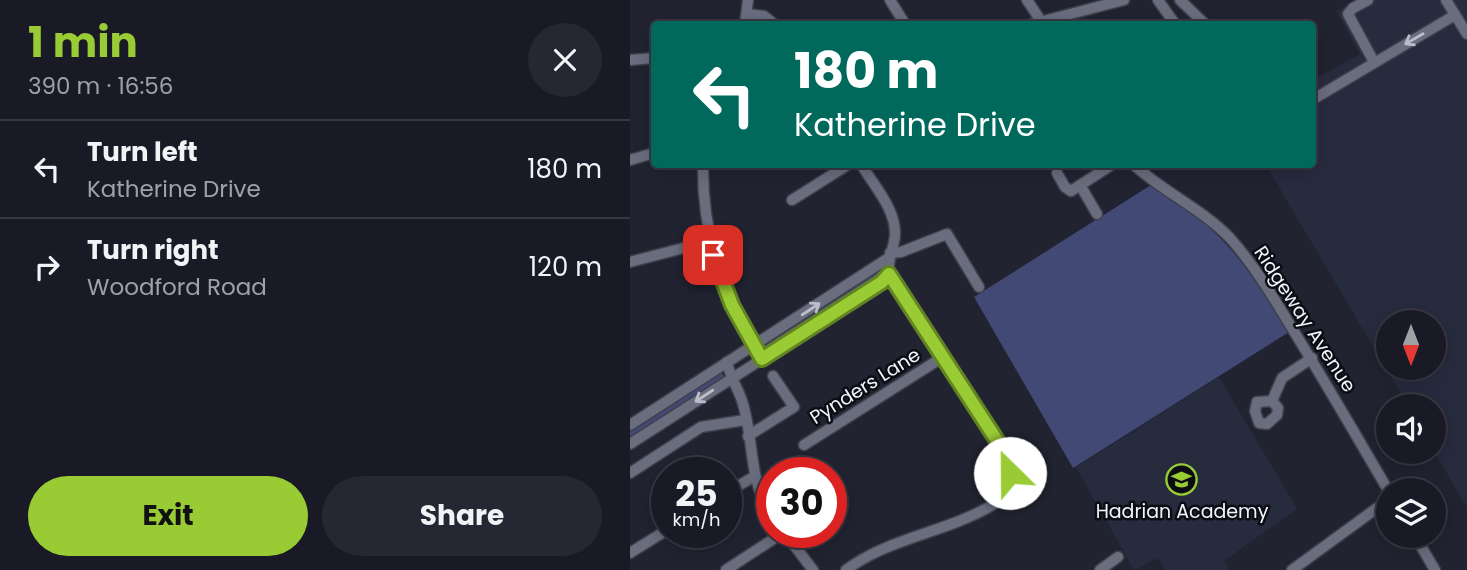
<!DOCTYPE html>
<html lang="en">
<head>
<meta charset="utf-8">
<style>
  :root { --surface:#191a25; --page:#262732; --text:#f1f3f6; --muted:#9fa1a7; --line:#373842; --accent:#99cb35 }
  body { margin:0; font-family:Poppins,sans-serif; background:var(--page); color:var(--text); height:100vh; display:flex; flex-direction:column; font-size:26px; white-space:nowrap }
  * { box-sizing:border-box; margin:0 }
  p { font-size:23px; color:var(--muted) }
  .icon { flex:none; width:38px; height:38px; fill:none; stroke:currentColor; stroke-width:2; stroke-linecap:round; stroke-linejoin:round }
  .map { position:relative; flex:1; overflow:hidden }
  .details { display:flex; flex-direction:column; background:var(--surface); width:630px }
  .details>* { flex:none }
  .hud { position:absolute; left:21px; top:21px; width:665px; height:147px; border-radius:7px; box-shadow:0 4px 18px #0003,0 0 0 2px var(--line); background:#00695c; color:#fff; overflow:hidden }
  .needle { width:46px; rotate:180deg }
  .controls { position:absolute; left:746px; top:310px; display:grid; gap:14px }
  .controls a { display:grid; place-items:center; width:70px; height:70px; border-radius:50%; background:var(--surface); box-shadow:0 4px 18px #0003,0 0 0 2px var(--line); font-size:35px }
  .speed { position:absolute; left:21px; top:457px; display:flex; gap:14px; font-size:35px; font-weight:700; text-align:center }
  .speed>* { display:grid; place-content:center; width:91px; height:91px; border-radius:50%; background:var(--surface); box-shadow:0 4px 18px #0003,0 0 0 2px var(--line); line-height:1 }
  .speed small { font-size:18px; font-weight:400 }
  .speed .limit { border:10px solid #d22; background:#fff; color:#111 }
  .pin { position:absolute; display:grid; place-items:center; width:60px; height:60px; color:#fff; margin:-30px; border-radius:14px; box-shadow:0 4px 10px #0006 }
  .me { position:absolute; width:77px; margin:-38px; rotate:337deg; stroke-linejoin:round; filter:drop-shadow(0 0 5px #0008) }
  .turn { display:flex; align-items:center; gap:24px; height:147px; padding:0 28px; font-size:32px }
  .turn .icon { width:91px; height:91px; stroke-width:2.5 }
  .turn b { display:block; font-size:49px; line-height:60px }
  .round { display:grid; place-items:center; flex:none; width:74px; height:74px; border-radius:37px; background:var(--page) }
  .headline { display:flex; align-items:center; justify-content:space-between; height:119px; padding:0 28px }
  h1 { font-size:42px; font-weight:700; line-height:52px; color:var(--accent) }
  .cta { display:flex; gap:14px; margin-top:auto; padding:14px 28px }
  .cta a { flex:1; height:80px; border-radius:42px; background:var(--accent); color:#111; font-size:28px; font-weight:700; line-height:80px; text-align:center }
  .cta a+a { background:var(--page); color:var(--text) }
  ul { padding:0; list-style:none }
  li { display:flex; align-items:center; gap:21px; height:98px; padding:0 28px; border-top:2px solid var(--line) }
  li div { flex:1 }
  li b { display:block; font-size:26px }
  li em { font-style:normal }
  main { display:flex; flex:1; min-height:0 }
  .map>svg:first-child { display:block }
  .built { fill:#272b3e; fill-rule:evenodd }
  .green { fill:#424975 }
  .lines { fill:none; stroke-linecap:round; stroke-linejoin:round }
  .minor-casing { stroke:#3e404a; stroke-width:13 }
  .minor { stroke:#6a6d7e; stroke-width:10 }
  .oneway { stroke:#bbbdca }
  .route-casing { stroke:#638422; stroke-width:18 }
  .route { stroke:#99cb35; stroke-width:12 }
  .labels { text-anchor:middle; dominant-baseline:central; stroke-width:5; stroke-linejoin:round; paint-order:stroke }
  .street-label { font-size:19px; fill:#f1f3fd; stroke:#0c0d13 }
  .poi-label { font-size:19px; fill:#f1f3fd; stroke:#0c0d13 }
</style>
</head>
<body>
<main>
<section class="details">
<div class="headline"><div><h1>1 min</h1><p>390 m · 16:56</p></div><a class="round"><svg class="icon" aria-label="close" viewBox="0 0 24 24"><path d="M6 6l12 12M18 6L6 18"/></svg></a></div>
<ul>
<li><svg class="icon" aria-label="left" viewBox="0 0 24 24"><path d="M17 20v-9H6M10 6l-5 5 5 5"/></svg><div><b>Turn left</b><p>Katherine Drive</p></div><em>180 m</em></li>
<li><svg class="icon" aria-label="right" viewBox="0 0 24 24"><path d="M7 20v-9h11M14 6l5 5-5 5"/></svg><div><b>Turn right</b><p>Woodford Road</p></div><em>120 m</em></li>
</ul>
<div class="cta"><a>Exit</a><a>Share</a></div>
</section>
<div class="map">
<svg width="837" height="570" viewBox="0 0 837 570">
  <rect width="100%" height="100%" fill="#212331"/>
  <g class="built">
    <path d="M 726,0 L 837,0 L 837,507 L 803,450 L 803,406 L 778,406 L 636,165 L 682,164 L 683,80 L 730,54 L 706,11 ZM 758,322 L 803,322 L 803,368 L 758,368 Z"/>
    <polygon points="589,377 667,509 594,561 600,570 535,570 528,558 504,570 446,467"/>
  </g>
  <g class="green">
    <path d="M 521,185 C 594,229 614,263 659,332 L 443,468 L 344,297 Z"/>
    <polygon points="251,269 255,275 134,352 130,346"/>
    <polygon points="91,372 95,378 0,439 0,430"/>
  </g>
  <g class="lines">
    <defs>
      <g id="minor">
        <polyline points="260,0 275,24"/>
        <polyline points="397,0 413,24"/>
        <polyline points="528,0 545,24"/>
        <polyline points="550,0 575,24"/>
        <polyline points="738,0 723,8 718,14 744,62"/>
        <polyline points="816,0 837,34"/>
        <polyline points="118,14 134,16 144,24"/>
        <polyline points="115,24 118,0"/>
        <polyline points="402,24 494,0"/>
        <polyline points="0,60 24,58"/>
        <polyline points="682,100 825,15"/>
        <polyline points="0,160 24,153"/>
        <path d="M 73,164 C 72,236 94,300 132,359"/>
        <path d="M 503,164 C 533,192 571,208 600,238 C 624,265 642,295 660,325 C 694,380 726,435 758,490"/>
        <polyline points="427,173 435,187 441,191 483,164"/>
        <polyline points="450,185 467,214"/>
        <polyline points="162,200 219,164"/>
        <polyline points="260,253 271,252 317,234 349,287"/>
        <polyline points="0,262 80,241"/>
        <path d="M 97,362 C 100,376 106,385 111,398 C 125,436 117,481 142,515"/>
        <polyline points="642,401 627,402 625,411 629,423 637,424 647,415 648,408 642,401 652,378 682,358"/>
        <polyline points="0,425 257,259"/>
        <polyline points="118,436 164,407 143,376"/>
        <path d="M 0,444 L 252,282 L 259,274 C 257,259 264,249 265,235 C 266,209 244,186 231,164"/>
        <polyline points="174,445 313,357"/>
        <polyline points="0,473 71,427 115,420"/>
        <polyline points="96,493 125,476"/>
        <polyline points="373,494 381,498 392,493 395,471 392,466 380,465"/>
        <polyline points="154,532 183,570"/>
        <polyline points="785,536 805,570"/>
        <polyline points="0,553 37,530"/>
        <polyline points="96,570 154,532"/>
        <path d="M 216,570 C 259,538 313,533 359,507 C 377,497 384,476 377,456 L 259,274"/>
        <polyline points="470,570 488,557"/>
        <polyline points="662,570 758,500"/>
      </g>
    </defs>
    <use href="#minor" class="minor-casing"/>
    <use href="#minor" class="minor"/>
  </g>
  <defs><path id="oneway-shaft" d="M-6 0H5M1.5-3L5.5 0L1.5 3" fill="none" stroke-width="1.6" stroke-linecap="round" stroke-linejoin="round" transform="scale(1.75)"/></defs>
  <g class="oneway">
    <use href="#oneway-shaft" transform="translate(784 39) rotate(150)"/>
    <use href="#oneway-shaft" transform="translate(181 309) rotate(-33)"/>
    <use href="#oneway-shaft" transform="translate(74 396) rotate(147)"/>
  </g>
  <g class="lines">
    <defs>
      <polyline id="route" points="83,255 102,305 132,359 252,282 259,274 377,456 380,473"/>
    </defs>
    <use href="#route" class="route-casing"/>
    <use href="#route" class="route"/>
  </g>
  <defs>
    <symbol id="school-ring" viewBox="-11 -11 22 22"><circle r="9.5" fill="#0c0d13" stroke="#99cb35" stroke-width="1.5"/><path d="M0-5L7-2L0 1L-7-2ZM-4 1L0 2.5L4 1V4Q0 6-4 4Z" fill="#99cb35"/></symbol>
  </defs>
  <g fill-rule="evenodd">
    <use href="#school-ring" x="534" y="462" width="35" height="35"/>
  </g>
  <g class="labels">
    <g class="street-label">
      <text transform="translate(675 319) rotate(57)">Ridgeway Avenue</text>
      <text transform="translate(235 386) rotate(-32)">Pynders Lane</text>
    </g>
    <g class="poi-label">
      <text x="552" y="511">Hadrian Academy</text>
    </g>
  </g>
</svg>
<div class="controls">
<a><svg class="needle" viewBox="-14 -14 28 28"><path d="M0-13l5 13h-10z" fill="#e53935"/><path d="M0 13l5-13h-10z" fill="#9fa1a7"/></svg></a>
<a><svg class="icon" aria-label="sound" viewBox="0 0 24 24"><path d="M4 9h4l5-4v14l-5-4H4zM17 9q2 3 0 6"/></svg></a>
<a><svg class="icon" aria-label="layers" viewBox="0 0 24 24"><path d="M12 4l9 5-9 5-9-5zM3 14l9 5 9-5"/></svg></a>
</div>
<div class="speed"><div>25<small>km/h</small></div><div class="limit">30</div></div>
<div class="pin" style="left:83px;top:255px;background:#d93025"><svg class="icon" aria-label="arrive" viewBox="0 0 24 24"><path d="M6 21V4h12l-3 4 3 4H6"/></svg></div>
<svg class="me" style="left:380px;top:473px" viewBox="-20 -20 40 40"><circle r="19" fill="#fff"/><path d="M0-13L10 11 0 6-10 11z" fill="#99cb35"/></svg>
<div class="hud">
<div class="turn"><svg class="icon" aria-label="left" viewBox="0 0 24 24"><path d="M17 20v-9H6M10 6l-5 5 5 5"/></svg><div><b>180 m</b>Katherine Drive</div></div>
</div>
</div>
</main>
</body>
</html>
